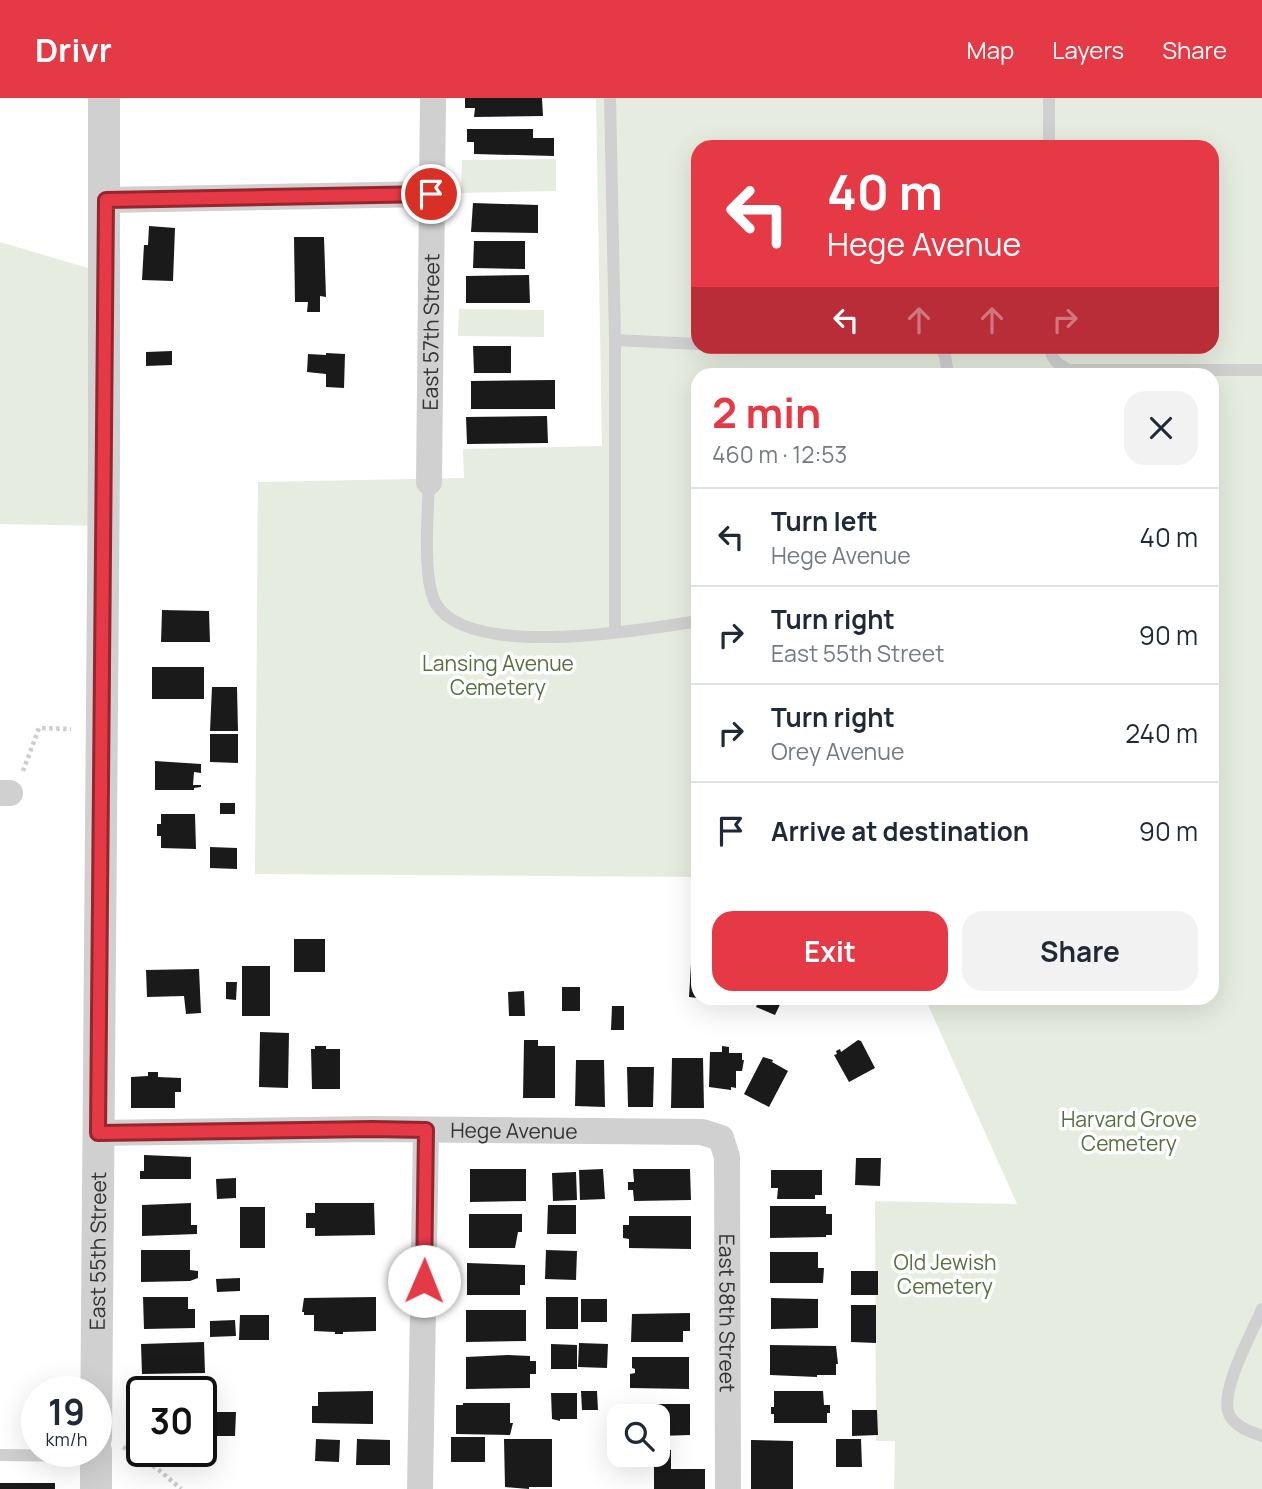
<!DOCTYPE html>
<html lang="en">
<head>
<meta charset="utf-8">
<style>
  :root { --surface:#fff; --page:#f2f2f3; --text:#1f2937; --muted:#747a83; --line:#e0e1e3; --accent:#e63946 }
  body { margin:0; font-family:Manrope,sans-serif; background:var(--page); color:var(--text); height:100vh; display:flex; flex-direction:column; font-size:26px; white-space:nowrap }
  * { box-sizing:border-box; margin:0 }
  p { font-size:23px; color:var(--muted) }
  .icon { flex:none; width:38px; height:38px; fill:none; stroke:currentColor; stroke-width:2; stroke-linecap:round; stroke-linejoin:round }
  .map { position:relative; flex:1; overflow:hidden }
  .side { position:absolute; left:691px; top:270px; width:528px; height:637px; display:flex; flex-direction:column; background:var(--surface); border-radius:21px; box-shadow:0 7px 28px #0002 }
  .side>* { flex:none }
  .hud { position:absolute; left:691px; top:42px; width:528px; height:214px; border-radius:21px; box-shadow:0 7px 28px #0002; background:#e63946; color:#fff; overflow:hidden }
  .controls { position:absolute; left:607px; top:1306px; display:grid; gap:14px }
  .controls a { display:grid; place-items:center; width:63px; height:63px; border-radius:14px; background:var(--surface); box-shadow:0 7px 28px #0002; font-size:35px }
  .speed { position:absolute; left:21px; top:1278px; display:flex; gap:14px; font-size:35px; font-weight:700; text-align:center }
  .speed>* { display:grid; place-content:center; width:91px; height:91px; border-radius:50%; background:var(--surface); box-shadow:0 7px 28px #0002; line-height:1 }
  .speed small { font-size:18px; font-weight:400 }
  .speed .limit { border:4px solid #111; border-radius:10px; background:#fff; color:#111 }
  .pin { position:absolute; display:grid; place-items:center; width:60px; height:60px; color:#fff; margin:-30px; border:4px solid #fff; border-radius:50%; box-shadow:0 2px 7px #0007 }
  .me { position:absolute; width:77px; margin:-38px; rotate:1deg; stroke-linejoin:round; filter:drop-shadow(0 0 5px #0008) }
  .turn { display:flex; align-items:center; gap:24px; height:147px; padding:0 21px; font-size:32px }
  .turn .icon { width:91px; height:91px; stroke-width:2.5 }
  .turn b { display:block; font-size:49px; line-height:60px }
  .lanes { display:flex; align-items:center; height:66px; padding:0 21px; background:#0003; justify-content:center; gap:35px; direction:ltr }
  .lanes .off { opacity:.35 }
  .round { display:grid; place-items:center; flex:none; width:74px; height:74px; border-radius:21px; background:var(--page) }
  .head { display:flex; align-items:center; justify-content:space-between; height:119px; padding:0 21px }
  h1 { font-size:42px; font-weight:700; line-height:52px; color:var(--accent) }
  .button { display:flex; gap:14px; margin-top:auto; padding:14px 21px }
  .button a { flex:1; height:80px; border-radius:21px; background:var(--accent); color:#fff; font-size:28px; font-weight:700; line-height:80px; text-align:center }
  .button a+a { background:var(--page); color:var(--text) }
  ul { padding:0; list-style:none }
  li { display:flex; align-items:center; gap:21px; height:98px; padding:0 21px; border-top:2px solid var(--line) }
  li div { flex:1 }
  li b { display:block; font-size:26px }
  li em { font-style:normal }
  header { display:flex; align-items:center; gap:42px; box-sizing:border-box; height:98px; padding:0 35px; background:var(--accent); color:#fff }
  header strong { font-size:33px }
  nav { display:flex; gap:38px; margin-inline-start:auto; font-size:24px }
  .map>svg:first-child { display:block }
  .green { fill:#e6ecdf; fill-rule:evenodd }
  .building { fill:#1a1a1a }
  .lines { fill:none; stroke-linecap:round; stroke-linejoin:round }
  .path { stroke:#cdcdcd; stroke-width:4.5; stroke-dasharray:3.5 3.5; stroke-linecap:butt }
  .service { stroke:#d0d0d0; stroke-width:12 }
  .minor { stroke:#d0d0d0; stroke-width:26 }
  .tertiary { stroke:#d0d0d0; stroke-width:32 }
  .route-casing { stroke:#96252e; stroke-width:18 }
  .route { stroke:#e63946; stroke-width:12 }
  .labels { text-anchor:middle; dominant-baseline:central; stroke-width:7; stroke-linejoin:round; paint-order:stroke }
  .street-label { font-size:21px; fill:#333; stroke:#fff }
  .park-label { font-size:21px; fill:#56703f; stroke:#fff }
</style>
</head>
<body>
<header>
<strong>Drivr</strong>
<nav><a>Map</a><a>Layers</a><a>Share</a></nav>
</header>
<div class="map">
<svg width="1262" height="1391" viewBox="0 0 1262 1391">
  <rect width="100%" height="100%" fill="#fff"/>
  <g class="green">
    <path d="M 596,0 L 1262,0 L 1262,1391 L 894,1391 L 895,1343 L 876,1343 L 875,1103 L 1017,1106 L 925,900 L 1213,900 L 1213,276 L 698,276 L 698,779 L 255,776 L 258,384 L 464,380 L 463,351 L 602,348 ZM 698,49 L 1213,49 L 1213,248 L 698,248 Z"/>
    <polygon points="556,61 556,93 461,95 462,62"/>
    <polygon points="0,144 105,175 104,428 0,426"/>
    <polygon points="459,211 544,212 544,239 458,238"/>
  </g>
  <g class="building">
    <polygon points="465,0 542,0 543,18 474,19 475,10 465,10"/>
    <polygon points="467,31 533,31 533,40 554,40 554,58 474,56 474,44 467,44"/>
    <polygon points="473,105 538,107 538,135 471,134"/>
    <polygon points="149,128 175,130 173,183 142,182 144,147 148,147"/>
    <polygon points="294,139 324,139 326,199 320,198 320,214 307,214 308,204 295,204"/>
    <polygon points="474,143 525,143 525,171 473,170"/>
    <polygon points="529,177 530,205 466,205 466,178"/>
    <polygon points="473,248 511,248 511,275 474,275"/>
    <polygon points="172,253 172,267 146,268 146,254"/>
    <polygon points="326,255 345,256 344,290 326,289 326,276 307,274 308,256 326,257"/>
    <polygon points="555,282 555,311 471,311 471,283"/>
    <polygon points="547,318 548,345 467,346 466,319"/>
    <polygon points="162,512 209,513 210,544 161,544"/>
    <rect x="152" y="569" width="52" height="32"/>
    <polygon points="212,589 237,589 238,633 210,633"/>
    <polygon points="210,636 238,636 238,665 210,664"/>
    <polygon points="155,663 201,666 201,675 194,674 193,687 201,687 201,689 194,690 194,692 155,692"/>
    <rect x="220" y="705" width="15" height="11"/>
    <polygon points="161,716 195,716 196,751 161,750 161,738 157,738 157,726 161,726"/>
    <polygon points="210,749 237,750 237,771 210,770"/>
    <rect x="294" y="841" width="31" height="33"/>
    <polygon points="691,866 698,866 698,900 689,899"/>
    <rect x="242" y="868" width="28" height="50"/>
    <polygon points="199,871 201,915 186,916 184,898 147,899 146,872"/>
    <polygon points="226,884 237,884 236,902 226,901"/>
    <rect x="562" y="889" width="18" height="24"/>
    <polygon points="524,893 525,918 509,918 508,894"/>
    <polygon points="760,900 783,900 775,917 756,909"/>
    <polygon points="612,908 624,908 624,932 611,932"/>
    <polygon points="260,934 289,935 288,990 259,989"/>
    <polygon points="524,942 538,942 538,948 555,948 555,1000 523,1000"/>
    <polygon points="858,942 861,943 875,970 849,984 834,957 837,956 836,953 840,951 841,954"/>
    <polygon points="315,948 326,948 326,951 340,951 340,991 312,991 311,951 315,951"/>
    <polygon points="722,948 729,949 729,955 742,955 742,962 744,962 742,973 736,973 736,990 731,989 731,992 709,989 710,954 722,954"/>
    <polygon points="763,959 773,962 772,964 788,973 769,1009 744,996"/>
    <polygon points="672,960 703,960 704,1010 671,1010"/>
    <polygon points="576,962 604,962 605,1009 575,1008"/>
    <polygon points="627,969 654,969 653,1009 628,1009"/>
    <polygon points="148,974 158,974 158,979 181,980 181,994 175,994 175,1010 131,1010 131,979 148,978"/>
    <polygon points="144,1057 191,1059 191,1081 140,1081 140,1073 144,1073"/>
    <polygon points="856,1060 881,1060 880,1088 855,1087"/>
    <polygon points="470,1071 526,1071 526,1103 470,1104"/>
    <polygon points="603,1071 605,1101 580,1102 579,1072"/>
    <polygon points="633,1071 690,1071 691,1102 634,1103 633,1092 628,1092 628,1084 634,1084"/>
    <polygon points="771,1072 822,1072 822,1097 815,1097 815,1101 777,1101 778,1090 771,1090"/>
    <polygon points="576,1074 577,1102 553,1103 552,1075"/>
    <polygon points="236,1080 236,1100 217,1101 216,1081"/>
    <polygon points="191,1105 191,1127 197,1127 197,1136 142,1138 142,1107"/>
    <polygon points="315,1105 374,1105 375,1137 315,1138 315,1130 306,1130 306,1115 315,1115"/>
    <polygon points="548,1107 576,1107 576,1136 547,1136"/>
    <polygon points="770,1108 826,1108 826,1116 832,1116 832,1137 826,1137 826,1139 770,1140"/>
    <rect x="240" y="1109" width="25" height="41"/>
    <polygon points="469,1116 522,1116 522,1134 518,1134 515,1150 469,1150"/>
    <polygon points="629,1118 691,1118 691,1151 629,1150 629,1141 623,1140 623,1127 629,1127"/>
    <polygon points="141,1152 190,1152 190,1172 198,1173 198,1180 190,1183 141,1184"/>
    <polygon points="546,1152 577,1153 576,1182 545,1181"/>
    <polygon points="770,1154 818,1154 818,1170 824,1170 823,1185 770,1185"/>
    <polygon points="467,1165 525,1167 525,1187 520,1187 520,1197 467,1197"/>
    <rect x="851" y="1173" width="27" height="24"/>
    <polygon points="240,1180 240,1193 217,1194 216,1181"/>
    <polygon points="143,1199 188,1199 188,1211 195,1211 195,1230 144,1231"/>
    <polygon points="376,1199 376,1233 343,1234 343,1236 335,1236 335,1234 314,1233 314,1217 304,1217 304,1214 302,1214 304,1200"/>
    <rect x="546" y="1199" width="32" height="32"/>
    <polygon points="771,1200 818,1201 818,1230 771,1231"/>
    <rect x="581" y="1201" width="26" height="23"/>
    <polygon points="851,1207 876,1207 876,1245 851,1244"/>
    <polygon points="466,1212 526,1212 526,1243 466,1244"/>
    <polygon points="690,1215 690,1233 683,1233 683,1244 631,1244 632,1216"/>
    <polygon points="240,1217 269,1217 269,1242 239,1242"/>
    <polygon points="235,1222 236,1238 210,1239 210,1223"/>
    <polygon points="204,1244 205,1275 142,1276 141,1246"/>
    <polygon points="579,1245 608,1246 607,1270 578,1269"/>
    <polygon points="551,1246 577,1247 577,1271 551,1271"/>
    <polygon points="770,1247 836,1248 838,1266 836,1266 836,1277 817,1277 817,1279 770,1277"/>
    <polygon points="508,1257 530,1258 530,1263 536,1263 536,1276 530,1276 530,1290 466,1291 466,1259"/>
    <polygon points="632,1259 689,1259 689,1291 630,1290 630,1276 635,1275 635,1271 632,1270"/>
    <polygon points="373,1293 373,1326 312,1325 312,1308 318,1308 318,1294"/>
    <polygon points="581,1293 597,1293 598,1312 582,1312"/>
    <polygon points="774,1293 823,1293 824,1307 830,1307 830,1315 827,1315 827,1325 774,1325 774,1316 771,1316 771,1309 774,1309"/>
    <polygon points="551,1295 577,1295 577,1321 560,1321 560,1323 552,1321"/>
    <polygon points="463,1305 510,1305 510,1325 513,1325 510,1337 456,1336 456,1307 463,1307"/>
    <polygon points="632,1306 690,1306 690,1337 658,1338 658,1318 631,1316"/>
    <polygon points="852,1312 877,1312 878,1337 852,1338"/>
    <polygon points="211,1314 236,1314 235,1338 210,1338"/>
    <rect x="451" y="1339" width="34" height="25"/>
    <polygon points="316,1341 340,1342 339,1364 315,1363"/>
    <polygon points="357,1341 390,1342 390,1367 356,1367"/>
    <polygon points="504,1341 552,1341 552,1389 529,1389 529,1391 505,1389"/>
    <polygon points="836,1341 861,1341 862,1369 836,1369"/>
    <polygon points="751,1342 793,1343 793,1391 751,1391"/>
    <polygon points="658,1352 671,1352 671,1371 705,1371 705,1391 654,1391 654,1356 658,1356"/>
    <rect x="0" y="1385" width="55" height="6"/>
  </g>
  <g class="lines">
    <g class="path">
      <polyline points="23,673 39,630 71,631"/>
      <polyline points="123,1349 159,1372 181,1391"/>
    </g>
    <g class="service">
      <polyline points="610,0 615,242 615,533"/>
      <polyline points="1049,0 1049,49"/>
      <polyline points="615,242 698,246"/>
      <polyline points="940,248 945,258 948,276"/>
      <path d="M 1050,248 C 1051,262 1058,266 1069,272 L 1262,272"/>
      <path d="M 429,384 C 428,413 422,482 436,506 C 470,562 642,532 698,523"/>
      <path d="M 1262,1211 C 1253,1234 1217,1296 1230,1318 C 1236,1329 1251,1334 1262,1338"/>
      <polyline points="0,1357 96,1358"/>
    </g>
    <g class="minor">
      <polyline points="106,102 431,96"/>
      <path id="s1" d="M 429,384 L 433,0"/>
      <polyline points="0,695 10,695"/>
      <path id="s2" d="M 98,1035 L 372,1031 L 702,1034 L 721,1040 L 727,1059 L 728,1391"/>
      <polyline points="420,1391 426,1032"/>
    </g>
    <g class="tertiary">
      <path id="s3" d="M 96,1340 L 104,364 L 104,0"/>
      <polyline points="96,1391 96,1353"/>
    </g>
  </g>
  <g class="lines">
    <defs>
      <polyline id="route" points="424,1183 426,1032 372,1031 98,1035 106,102 431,96"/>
    </defs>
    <use href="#route" class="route-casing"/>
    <use href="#route" class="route"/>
  </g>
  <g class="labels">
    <g class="street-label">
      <text stroke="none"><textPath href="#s1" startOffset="150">East 57th Street</textPath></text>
      <text stroke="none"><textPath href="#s2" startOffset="416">Hege Avenue</textPath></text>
      <text stroke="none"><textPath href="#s3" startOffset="187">East 55th Street</textPath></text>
      <text stroke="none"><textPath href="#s2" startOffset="800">East 58th Street</textPath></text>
    </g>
    <g class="park-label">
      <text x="498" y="565">Lansing Avenue<tspan x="498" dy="24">Cemetery</tspan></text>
      <text x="1129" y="1021">Harvard Grove<tspan x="1129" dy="24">Cemetery</tspan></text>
      <text x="945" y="1164">Old Jewish<tspan x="945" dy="24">Cemetery</tspan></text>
    </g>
  </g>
</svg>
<div class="controls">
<a><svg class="icon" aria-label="search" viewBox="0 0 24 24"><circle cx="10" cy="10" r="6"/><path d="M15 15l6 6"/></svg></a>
</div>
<div class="speed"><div>19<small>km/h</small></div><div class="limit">30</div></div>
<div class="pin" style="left:431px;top:96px;background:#d93025"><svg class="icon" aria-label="arrive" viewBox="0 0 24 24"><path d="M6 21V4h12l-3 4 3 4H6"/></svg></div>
<svg class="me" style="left:424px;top:1183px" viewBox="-20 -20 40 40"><circle r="19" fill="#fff"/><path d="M0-13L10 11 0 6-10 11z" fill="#e63946"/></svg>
<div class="hud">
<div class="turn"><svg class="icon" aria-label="left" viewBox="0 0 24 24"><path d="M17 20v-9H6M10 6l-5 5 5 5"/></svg><div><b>40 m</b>Hege Avenue</div></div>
<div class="lanes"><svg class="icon" aria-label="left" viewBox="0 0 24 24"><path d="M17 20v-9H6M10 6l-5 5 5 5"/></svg><svg class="icon off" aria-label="ahead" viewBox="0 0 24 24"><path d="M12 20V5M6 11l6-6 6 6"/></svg><svg class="icon off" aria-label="ahead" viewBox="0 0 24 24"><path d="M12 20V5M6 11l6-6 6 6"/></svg><svg class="icon off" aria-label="right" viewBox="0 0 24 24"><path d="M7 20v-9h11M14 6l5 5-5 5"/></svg></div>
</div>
<section class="side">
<div class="head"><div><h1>2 min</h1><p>460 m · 12:53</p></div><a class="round"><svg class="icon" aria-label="close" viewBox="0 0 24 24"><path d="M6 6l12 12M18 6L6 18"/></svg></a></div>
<ul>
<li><svg class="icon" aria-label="left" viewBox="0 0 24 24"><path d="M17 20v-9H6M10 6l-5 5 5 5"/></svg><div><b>Turn left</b><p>Hege Avenue</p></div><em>40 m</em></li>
<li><svg class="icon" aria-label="right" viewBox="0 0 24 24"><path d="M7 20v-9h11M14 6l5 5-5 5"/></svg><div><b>Turn right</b><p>East 55th Street</p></div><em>90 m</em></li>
<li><svg class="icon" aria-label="right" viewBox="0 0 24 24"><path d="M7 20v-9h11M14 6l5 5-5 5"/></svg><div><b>Turn right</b><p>Orey Avenue</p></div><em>240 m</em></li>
<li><svg class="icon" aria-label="arrive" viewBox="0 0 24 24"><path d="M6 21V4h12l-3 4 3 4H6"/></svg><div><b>Arrive at destination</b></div><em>90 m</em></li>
</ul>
<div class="button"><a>Exit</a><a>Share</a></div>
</section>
</div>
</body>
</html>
